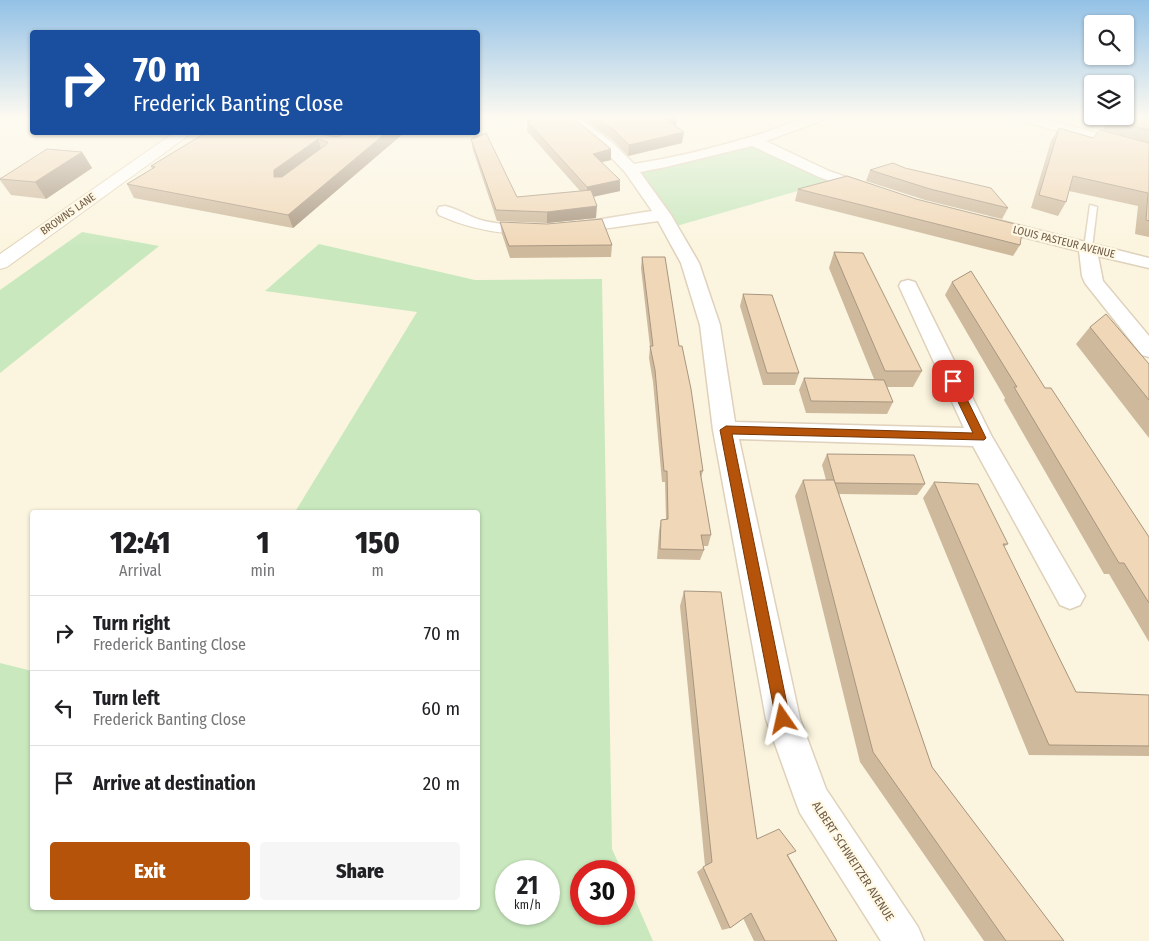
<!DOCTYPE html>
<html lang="en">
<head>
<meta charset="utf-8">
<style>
  :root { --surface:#fff; --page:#f6f6f6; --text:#202124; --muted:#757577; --line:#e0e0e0; --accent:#b45309 }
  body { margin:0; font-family:"Fira Sans Condensed",sans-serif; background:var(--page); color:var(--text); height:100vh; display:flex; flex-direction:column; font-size:19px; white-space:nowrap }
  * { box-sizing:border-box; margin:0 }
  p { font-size:16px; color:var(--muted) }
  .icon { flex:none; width:28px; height:28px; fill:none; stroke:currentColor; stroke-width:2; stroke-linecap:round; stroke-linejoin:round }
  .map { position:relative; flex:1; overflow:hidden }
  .side { position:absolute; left:30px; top:510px; width:450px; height:400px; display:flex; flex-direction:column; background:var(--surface); border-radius:5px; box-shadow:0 1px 4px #0004 }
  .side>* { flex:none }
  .hud { position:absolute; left:30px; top:30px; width:450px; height:105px; border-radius:5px; box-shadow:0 1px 4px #0004; background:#1a4fa0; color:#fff; overflow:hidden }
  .fabs { position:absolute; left:1084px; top:15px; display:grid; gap:10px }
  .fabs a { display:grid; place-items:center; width:50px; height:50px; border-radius:5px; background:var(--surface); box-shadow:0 1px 4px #0004; font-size:25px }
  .speed { position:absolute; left:495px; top:860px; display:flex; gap:10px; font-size:25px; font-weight:700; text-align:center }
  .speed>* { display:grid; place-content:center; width:65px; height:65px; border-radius:50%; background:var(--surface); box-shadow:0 1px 4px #0004; line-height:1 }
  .speed small { font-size:12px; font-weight:400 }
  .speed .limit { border:8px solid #d22; background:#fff; color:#111 }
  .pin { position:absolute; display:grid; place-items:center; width:42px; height:42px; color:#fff; margin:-21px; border-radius:10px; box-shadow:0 2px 8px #0006 }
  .me { position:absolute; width:55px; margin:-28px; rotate:349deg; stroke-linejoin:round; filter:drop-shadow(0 0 4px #0008) }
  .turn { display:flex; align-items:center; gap:18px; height:105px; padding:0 20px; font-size:22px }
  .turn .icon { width:65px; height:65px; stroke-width:2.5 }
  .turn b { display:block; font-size:35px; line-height:42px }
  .eta { display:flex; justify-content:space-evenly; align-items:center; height:85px; text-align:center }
  .eta b { font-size:30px; font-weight:800; line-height:35px }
  .button { display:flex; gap:10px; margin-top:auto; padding:10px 20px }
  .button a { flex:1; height:58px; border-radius:5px; background:var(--accent); color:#fff; font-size:20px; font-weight:800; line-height:58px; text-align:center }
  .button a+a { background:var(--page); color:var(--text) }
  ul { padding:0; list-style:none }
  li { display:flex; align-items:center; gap:15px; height:75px; padding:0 20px; border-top:1px solid var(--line) }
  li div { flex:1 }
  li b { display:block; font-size:19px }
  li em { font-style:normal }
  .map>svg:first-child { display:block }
  .green { fill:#c9e8be; fill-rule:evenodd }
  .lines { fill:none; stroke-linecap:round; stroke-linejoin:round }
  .lane-casing { stroke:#dfd1bb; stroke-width:3 }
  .street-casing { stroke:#dfd1bb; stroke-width:3 }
  .secondary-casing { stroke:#e1d1b6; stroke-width:2 }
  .lane { fill:#fff; fill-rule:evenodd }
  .street { fill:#fff; fill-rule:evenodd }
  .secondary { fill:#fff; fill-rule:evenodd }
  .wall { fill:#ceb99d }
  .shaded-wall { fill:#a89680 }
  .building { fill:#f0d7b7; stroke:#a89680; fill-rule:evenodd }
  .route { fill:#b45309; stroke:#753606 }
  .labels { text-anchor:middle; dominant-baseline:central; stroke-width:4.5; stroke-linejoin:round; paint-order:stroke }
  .far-street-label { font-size:11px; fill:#705c47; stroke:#fff8e4 }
  .street-label { font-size:12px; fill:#705c47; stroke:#fff8e4 }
</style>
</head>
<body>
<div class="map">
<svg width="1149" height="941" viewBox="0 0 1149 941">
  <rect width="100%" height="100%" fill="#fbf5df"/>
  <g class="green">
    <polygon points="753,144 836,180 673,227 634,170"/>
    <polygon points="82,232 159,246 0,373 0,290"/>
    <path d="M 319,244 L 475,280 L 602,279 L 612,849 L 622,871 L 581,871 L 581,914 L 624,914 L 624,874 L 653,941 L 0,941 L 0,663 L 32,671 L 32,908 L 478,908 L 478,512 L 295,512 L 417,312 L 265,291 ZM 506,871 L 549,871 L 549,914 L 506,914 Z"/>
  </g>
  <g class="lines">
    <defs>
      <polygon id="lane" points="1090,205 1097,207 1092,248 1088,251 1084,248"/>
      <g id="street">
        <path d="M 564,118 L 579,118 L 613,143 L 634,164 C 672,158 710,149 747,138 C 775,131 792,118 822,118 L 820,121 L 766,141 L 829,171 L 875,187 L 877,190 L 875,193 L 863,193 L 819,177 L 752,146 L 666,167 L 640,172 L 671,215 L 699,263 L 720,325 L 735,422 L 964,428 L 899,286 L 901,282 L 908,280 L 915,282 L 991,435 L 1085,596 L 1080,605 L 1070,609 L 1060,605 L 973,446 L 739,439 L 800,719 L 826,789 L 918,927 L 924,941 L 881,941 L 800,813 L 795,800 L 766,719 L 713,430 L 700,325 L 681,263 L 658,221 C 583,231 511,248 439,215 L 437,211 L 439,207 L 445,206 C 459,209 471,218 484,221 C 539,233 598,219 652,211 L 625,172 L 603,149 Z"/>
        <polygon points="990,218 1149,258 1149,268 1098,256 1103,281 1149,336 1149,357 1142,355 1085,283 1082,276 1079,251 984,227 982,223 984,219"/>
      </g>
      <g id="secondary">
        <polygon points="1019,118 1041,118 1149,147 1149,157 1021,121"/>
        <polygon points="175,132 193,132 7,267 0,269 0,254"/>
      </g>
    </defs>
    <use href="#lane" class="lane-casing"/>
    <use href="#street" class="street-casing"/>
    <use href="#secondary" class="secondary-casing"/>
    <use href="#lane" class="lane"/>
    <use href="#street" class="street"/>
    <use href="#secondary" class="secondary"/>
  </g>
  <g class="wall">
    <polygon points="582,118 677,118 676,126 675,126 682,143 628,156 614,141"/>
    <polygon points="1149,119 1149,237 1135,234 1138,206 1069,191 1066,202 1058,216 1031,208 1051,141 1059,128 1093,138 1102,131 1109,120"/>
    <polygon points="527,121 611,160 602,162 620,191 593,197 596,218 547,223 497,221 473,150 471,139 517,197 580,191 527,131"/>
    <polygon points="206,132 405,132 293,228 134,198 127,184 152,169 151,166 207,133"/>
    <polygon points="82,152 92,168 46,199 11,195 0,180 0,178"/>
    <polygon points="870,170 1008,208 1002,219 925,200 866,181"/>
    <polygon points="798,189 916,199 1020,245 1013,256 795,201"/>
    <polygon points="500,222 612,245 611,257 510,258 502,234"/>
    <polygon points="834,252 922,371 913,387 887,387 893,402 887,414 806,413 799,390 804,378 874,379 829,268"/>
    <polygon points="642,257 679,346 703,471 701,478 711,535 708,546 703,546 704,550 700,560 657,559 659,531 661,520 666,519 665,482 662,482 653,382 649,358 650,347 641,268"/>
    <polygon points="952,282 1045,388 1149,537 1149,642 1109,574 1104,574 1004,400 1005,398 945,295"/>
    <polygon points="743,294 799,373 795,385 763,385 740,306"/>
    <polygon points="1090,327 1149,364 1149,438 1076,344"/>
    <polygon points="827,454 925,484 917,495 839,494 932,767 1064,941 984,941 860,762 795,496 803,480 826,480 822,465"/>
    <polygon points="934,482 1008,544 1004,547 1076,692 1149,695 1149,756 1029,755 923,498"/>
    <polygon points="684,591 757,839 796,851 788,855 837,941 754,941 743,918 730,928 722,930 697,872 705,866 680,606"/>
  </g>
  <g class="shaded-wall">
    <polygon points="664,118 677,118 676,126 662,129"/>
    <polygon points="387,132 405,132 293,228 288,215"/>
    <polygon points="684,132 682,143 628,156 629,145"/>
    <polygon points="318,139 322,152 279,183 274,177 274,170"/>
    <polygon points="611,149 611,160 593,164 593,154"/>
    <polygon points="82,152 92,168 46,199 35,182"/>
    <polygon points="620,180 620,191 587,198 587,187"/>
    <polygon points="597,206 596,218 547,223 547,212"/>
  </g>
  <g class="building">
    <polygon points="544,118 573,118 611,149 593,154 620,180 587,187 527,121"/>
    <polygon points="596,118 668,118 664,118 684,132 629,145 615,131"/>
    <polygon points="1111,118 1142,118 1149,119 1149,130 1109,120"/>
    <polygon points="1059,128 1093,138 1100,130 1149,143 1149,221 1146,220 1148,193 1073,176 1066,202 1039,195"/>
    <path d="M 207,132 L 308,132 L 336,137 L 343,135 L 344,132 L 387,132 L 288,215 L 127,184 L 155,167 L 151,166 ZM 318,139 L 328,142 L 327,144 L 282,177 L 274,177 L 274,170 Z"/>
    <polygon points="486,133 517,197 591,190 597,206 547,212 496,210 471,139"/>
    <polygon points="47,149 82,152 35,182 0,179"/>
    <polygon points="893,163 905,168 991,188 1008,208 930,189 870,170"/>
    <polygon points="847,176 916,199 1023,226 1020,245 798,189"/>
    <polygon points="602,219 612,245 509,246 500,222 547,224"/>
    <polygon points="834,252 863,253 922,371 885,371"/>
    <polygon points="642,257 665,257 679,346 682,346 691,389 703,471 700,471 711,535 701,535 704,550 660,549 661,520 668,519 667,471 664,471 655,370 650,346 653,346"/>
    <polygon points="971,271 1045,388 1051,388 1149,537 1149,603 1124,563 1119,563 1014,387 1017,387 952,282"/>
    <polygon points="743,294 772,295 799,373 767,373"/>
    <polygon points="1106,314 1149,364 1149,400 1090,327"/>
    <polygon points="804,378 884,380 893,402 811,401"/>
    <polygon points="827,454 914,455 925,484 835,483"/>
    <polygon points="803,480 834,480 932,767 1064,941 1006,941 873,752"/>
    <polygon points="934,482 978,484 1008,544 1003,544 1076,692 1149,695 1149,746 1049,745"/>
    <polygon points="684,591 721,592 757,839 779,829 796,851 787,855 837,941 765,941 751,913 730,928 703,867 712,862"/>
  </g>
  <linearGradient id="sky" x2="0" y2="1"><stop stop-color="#93c1e6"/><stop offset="0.47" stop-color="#fdfaf1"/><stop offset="1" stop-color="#fdfaf1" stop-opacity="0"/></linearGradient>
  <rect width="1149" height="249" fill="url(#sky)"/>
  <polygon class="route" points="953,378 958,381 986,438 984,440 732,434 790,719 788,725 783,727 777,725 720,430 726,426 973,433 948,381"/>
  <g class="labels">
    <g class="far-street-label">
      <text transform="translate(68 214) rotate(-35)">BROWNS LANE</text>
      <text transform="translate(1064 242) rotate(14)">LOUIS PASTEUR AVENUE</text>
    </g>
    <g class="street-label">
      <text transform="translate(853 861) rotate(57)">ALBERT SCHWEITZER AVENUE</text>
    </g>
  </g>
</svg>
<div class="fabs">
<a><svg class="icon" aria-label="search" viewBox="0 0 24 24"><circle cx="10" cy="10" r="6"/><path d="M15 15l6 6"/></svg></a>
<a><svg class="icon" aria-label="layers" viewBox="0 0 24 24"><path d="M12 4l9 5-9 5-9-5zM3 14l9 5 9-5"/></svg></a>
</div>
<div class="speed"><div>21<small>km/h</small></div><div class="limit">30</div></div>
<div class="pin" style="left:953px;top:381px;background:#d93025"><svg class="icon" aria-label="arrive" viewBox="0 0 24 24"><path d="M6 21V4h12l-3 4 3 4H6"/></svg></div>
<svg class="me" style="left:783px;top:719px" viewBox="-20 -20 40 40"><path d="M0-17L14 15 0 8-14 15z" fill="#b45309" stroke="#fff" stroke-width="4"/></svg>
<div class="hud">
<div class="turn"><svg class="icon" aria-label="right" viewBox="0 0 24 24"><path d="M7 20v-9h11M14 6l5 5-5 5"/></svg><div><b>70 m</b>Frederick Banting Close</div></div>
</div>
<section class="side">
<div class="eta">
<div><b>12:41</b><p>Arrival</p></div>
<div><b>1</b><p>min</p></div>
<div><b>150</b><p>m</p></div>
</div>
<ul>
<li><svg class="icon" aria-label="right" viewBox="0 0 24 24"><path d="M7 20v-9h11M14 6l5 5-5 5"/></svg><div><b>Turn right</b><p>Frederick Banting Close</p></div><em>70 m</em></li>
<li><svg class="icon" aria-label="left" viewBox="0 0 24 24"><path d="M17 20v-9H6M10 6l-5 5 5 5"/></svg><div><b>Turn left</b><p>Frederick Banting Close</p></div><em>60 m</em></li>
<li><svg class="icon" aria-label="arrive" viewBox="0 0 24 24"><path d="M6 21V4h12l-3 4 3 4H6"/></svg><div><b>Arrive at destination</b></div><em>20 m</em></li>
</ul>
<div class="button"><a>Exit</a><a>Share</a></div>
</section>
</div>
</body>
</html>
